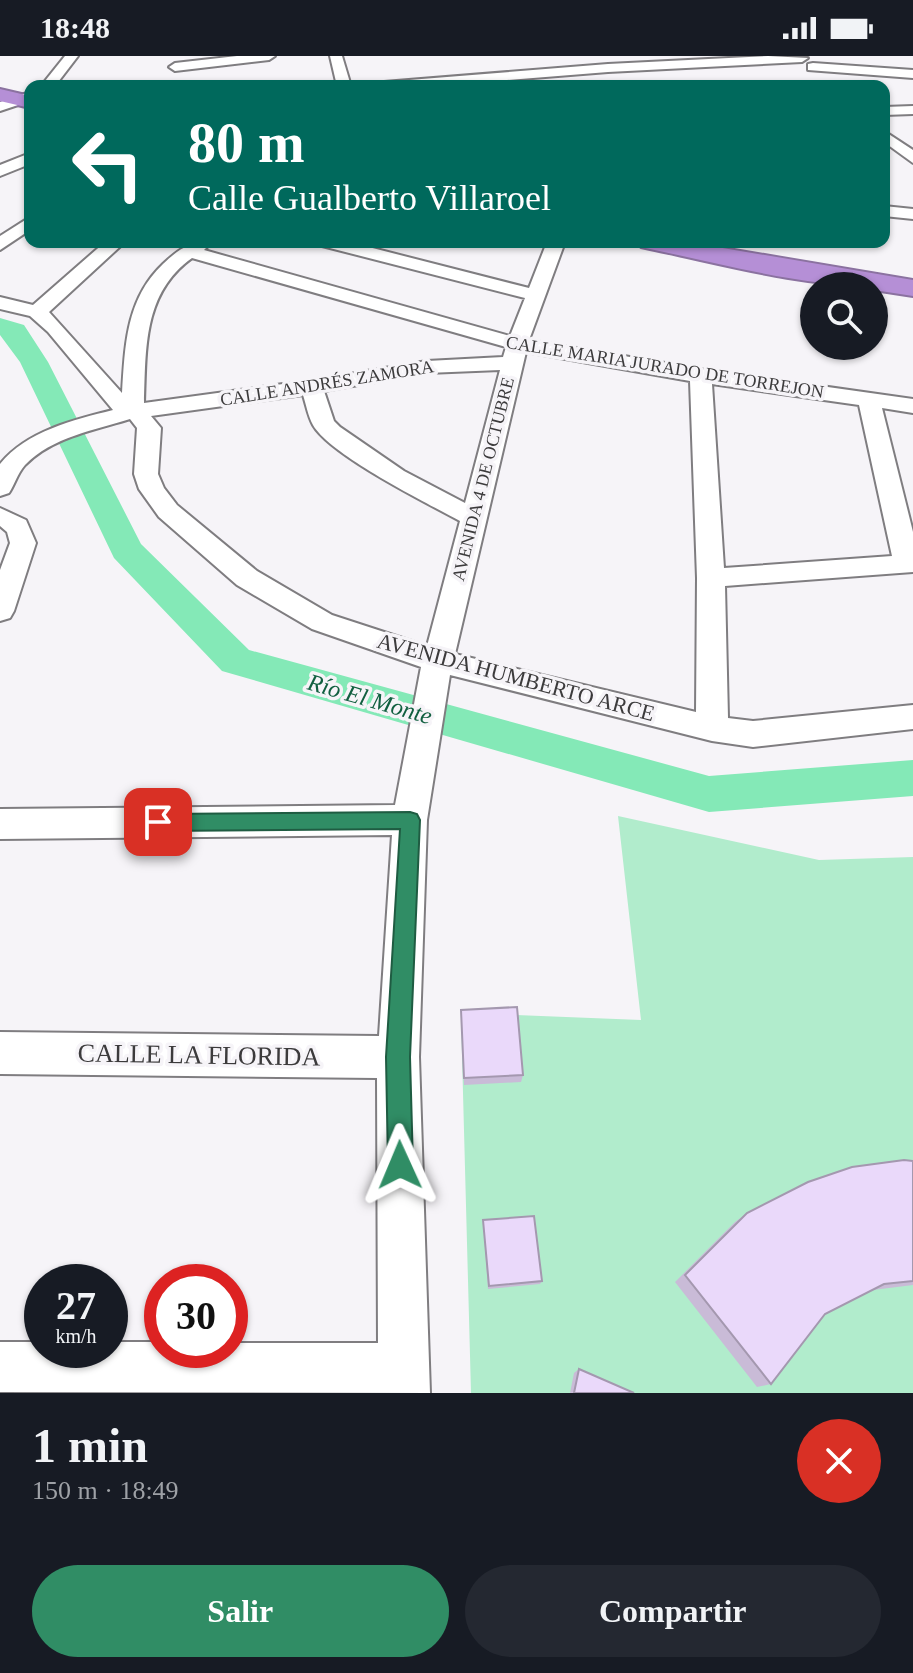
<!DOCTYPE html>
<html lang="es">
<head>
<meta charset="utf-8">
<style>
  :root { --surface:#171b24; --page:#242831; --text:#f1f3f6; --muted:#9ea1a6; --accent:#308d65 }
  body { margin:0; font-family:Georgia,serif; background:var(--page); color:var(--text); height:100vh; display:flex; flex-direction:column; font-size:30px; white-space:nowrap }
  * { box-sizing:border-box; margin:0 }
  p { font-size:26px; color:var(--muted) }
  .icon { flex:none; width:44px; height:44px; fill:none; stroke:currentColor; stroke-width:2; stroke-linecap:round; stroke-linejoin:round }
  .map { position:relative; height:1337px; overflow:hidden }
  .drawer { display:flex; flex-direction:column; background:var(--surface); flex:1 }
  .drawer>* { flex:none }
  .hud { position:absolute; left:24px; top:24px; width:866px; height:168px; border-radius:16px; box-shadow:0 2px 6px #0004; background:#00695c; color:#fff; overflow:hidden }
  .tools { position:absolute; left:800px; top:216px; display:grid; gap:16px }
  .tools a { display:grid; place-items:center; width:88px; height:88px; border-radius:50%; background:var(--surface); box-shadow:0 2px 6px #0004; font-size:40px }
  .speed { position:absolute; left:24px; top:1208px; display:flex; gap:16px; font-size:40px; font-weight:700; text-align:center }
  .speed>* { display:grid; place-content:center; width:104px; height:104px; border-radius:50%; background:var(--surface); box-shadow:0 2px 6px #0004; line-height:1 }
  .speed small { font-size:20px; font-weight:400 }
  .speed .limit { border:12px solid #d22; background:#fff; color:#111 }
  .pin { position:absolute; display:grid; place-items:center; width:68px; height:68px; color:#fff; margin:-34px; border-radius:16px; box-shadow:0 4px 12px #0006 }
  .me { position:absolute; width:88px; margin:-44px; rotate:359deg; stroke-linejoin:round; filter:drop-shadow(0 0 6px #0008) }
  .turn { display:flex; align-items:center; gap:28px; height:168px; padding:0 32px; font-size:36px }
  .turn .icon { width:104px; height:104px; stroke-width:2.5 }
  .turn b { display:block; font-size:56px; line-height:68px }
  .round { display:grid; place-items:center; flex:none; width:84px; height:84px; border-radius:42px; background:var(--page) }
  .head { display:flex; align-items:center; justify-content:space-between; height:136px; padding:0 32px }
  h1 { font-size:48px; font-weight:600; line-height:60px }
  .cta { display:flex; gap:16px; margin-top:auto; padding:16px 32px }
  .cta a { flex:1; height:92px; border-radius:48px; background:var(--accent); color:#fff; font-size:32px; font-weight:600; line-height:92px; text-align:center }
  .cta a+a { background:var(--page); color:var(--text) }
  .status { display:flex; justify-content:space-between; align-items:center; height:56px; padding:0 40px; background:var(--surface); direction:ltr }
  .status svg { height:22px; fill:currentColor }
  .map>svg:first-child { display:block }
  .green { fill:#b1eccc }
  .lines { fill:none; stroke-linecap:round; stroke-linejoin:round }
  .river { fill:#84e9b7; fill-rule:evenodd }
  .minor-casing { stroke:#7f7d80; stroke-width:4 }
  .highway-casing { stroke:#8b72a0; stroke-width:4 }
  .minor { fill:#fff; fill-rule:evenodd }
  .highway { fill:#b58fd6; fill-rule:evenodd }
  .wall { fill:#c9bbd7 }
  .building { fill:#ead9fa; stroke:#a498af; stroke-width:2 }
  .route { fill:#308d65; stroke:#1f5c42; stroke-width:2 }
  .labels { text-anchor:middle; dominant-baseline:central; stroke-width:7; stroke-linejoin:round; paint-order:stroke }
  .far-street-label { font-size:18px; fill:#3c3b3c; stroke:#f6f4f8 }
  .street-label { font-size:22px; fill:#3c3b3c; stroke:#f6f4f8 }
  .water-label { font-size:24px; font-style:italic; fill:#116040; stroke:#f6f4f8 }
  .near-street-label { font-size:26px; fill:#3c3b3c; stroke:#f6f4f8 }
</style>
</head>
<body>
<div class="status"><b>18:48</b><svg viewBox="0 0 49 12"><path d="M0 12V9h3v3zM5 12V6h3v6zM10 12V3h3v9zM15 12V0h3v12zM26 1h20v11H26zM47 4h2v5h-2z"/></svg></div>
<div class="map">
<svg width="913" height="1337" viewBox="0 0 913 1337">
  <rect width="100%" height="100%" fill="#f6f4f8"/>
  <polygon class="green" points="618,760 819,804 913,801 913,1337 471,1337 461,962 516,959 641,964"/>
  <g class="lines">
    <polygon class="river" points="0,262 24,269 48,306 141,488 249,594 709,720 913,704 913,740 709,756 222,615 114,502 20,306 0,279"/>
    <defs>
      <g id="minor">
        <polygon points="65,0 78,0 55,30 41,30"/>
        <polygon points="237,0 275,0 269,4 175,15 169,11 175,7"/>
        <polygon points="330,0 342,0 351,30 337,30"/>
        <polygon points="768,0 808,2 802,6 608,16 433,30 377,30 384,26 608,8"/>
        <polygon points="813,7 913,14 913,22 808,14 808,8"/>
        <polygon points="30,36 30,45 0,55 0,46"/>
        <polygon points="913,50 913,58 884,59 884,51"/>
        <polygon points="884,75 913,94 913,107 884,86"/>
        <polygon points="30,97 30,108 0,120 0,109"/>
        <polygon points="884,150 913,153 913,163 884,160"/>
        <polygon points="30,161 30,174 0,194 0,180"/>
        <path d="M 105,186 L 125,186 L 49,256 L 122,337 C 125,290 126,243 163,208 C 180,192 189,186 212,186 L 204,194 L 510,280 L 525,242 L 322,190 L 319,186 L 349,186 L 529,232 L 547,186 L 565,186 L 529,284 L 701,313 L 913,343 L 913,357 L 882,352 L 913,476 L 913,516 L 725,530 L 728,662 L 753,665 L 913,649 L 913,673 L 753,691 L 712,685 L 450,619 L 427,764 L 419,1001 L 430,1337 L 0,1336 L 0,1286 L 42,1286 L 42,1294 L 110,1294 L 110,1286 L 162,1286 L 162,1294 L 230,1294 L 230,1287 L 378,1287 L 377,1022 L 0,1018 L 0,976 L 379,980 L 392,779 L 0,783 L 0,753 L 395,749 L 421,611 L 312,573 L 237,529 L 159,461 L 139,433 L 134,418 L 137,372 L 130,363 C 95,374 52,381 25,409 C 17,418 15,428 9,437 L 0,440 L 0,408 C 27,375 73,364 113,354 L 48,276 L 30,260 L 0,253 L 0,241 L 33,249 ZM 192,202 L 506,291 L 503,301 L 427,305 L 312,324 L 144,347 C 146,292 143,237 192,202 ZM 526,296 L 690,325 L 697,522 L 696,656 L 455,598 ZM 500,314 L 465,447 L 404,415 L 340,371 L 334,365 L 324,335 L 427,317 ZM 712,328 L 859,349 L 892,500 L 724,512 ZM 303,339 C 306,348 308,360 313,369 C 330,399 427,447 460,465 L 427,590 L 332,559 L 257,515 L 177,449 L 164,432 L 158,418 L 161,372 L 151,360 Z"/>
        <polygon points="0,452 26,464 36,487 14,555 10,562 0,565 0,514 10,487 7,476 0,470"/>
      </g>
      <g id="highway">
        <polygon points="0,33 30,40 30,52 0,45"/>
        <path d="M 638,186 L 687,186 L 913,224 L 913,240 L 874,234 L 874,230 C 800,230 723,208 650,193 L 641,191 Z"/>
      </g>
    </defs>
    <use href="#minor" class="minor-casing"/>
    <use href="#highway" class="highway-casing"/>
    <use href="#minor" class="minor"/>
    <use href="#highway" class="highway"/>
  </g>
  <g class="wall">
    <polygon points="461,954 523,1019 521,1026 464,1029"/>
    <polygon points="913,1105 913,1229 873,1234 825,1258 771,1328 757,1331 675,1226 735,1166 747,1157"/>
    <polygon points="483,1164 542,1225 540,1228 488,1233"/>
    <polygon points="579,1313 634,1337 570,1337 574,1317"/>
  </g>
  <g class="building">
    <polygon points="517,951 523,1019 464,1022 461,954"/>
    <polygon points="904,1104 913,1105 913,1225 884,1228 825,1258 771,1328 685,1219 747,1157 808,1126 852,1111"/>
    <polygon points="534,1160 542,1225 489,1230 483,1164"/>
    <polygon points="579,1313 634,1337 574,1337"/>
  </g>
  <polygon class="route" points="410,756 417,758 420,764 410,1001 413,1109 409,1118 400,1122 391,1118 388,1109 386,1001 400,773 158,775 151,772 148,766 151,760 158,758"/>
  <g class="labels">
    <g class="far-street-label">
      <text transform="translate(665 311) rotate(9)">CALLE MARIA JURADO DE TORREJON</text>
      <text transform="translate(327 327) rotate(-9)">CALLE ANDRÉS ZAMORA</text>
      <text transform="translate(483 423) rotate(-76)">AVENIDA 4 DE OCTUBRE</text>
    </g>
    <g class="street-label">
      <text transform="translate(516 621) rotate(15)">AVENIDA HUMBERTO ARCE</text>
    </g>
    <g class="water-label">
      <text transform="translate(370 643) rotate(16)">Río El Monte</text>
    </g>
    <g class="near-street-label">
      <text transform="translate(199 999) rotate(1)">CALLE LA FLORIDA</text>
    </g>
  </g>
</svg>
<div class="tools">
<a><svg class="icon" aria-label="search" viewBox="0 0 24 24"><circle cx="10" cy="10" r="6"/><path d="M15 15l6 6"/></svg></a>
</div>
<div class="speed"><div>27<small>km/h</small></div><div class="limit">30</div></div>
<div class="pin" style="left:158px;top:766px;background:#d93025"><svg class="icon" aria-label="arrive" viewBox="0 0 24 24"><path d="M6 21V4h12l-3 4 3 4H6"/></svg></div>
<svg class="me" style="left:400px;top:1109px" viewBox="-20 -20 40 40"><path d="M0-17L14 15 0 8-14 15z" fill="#308d65" stroke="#fff" stroke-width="4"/></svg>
<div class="hud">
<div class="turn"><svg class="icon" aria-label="left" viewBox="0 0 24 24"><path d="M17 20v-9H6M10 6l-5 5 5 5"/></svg><div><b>80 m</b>Calle Gualberto Villaroel</div></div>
</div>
</div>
<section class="drawer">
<div class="head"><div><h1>1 min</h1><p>150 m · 18:49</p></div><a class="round" style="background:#d93025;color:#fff"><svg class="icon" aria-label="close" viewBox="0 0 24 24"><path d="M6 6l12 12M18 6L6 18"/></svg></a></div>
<div class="cta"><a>Salir</a><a>Compartir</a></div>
</section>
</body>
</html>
